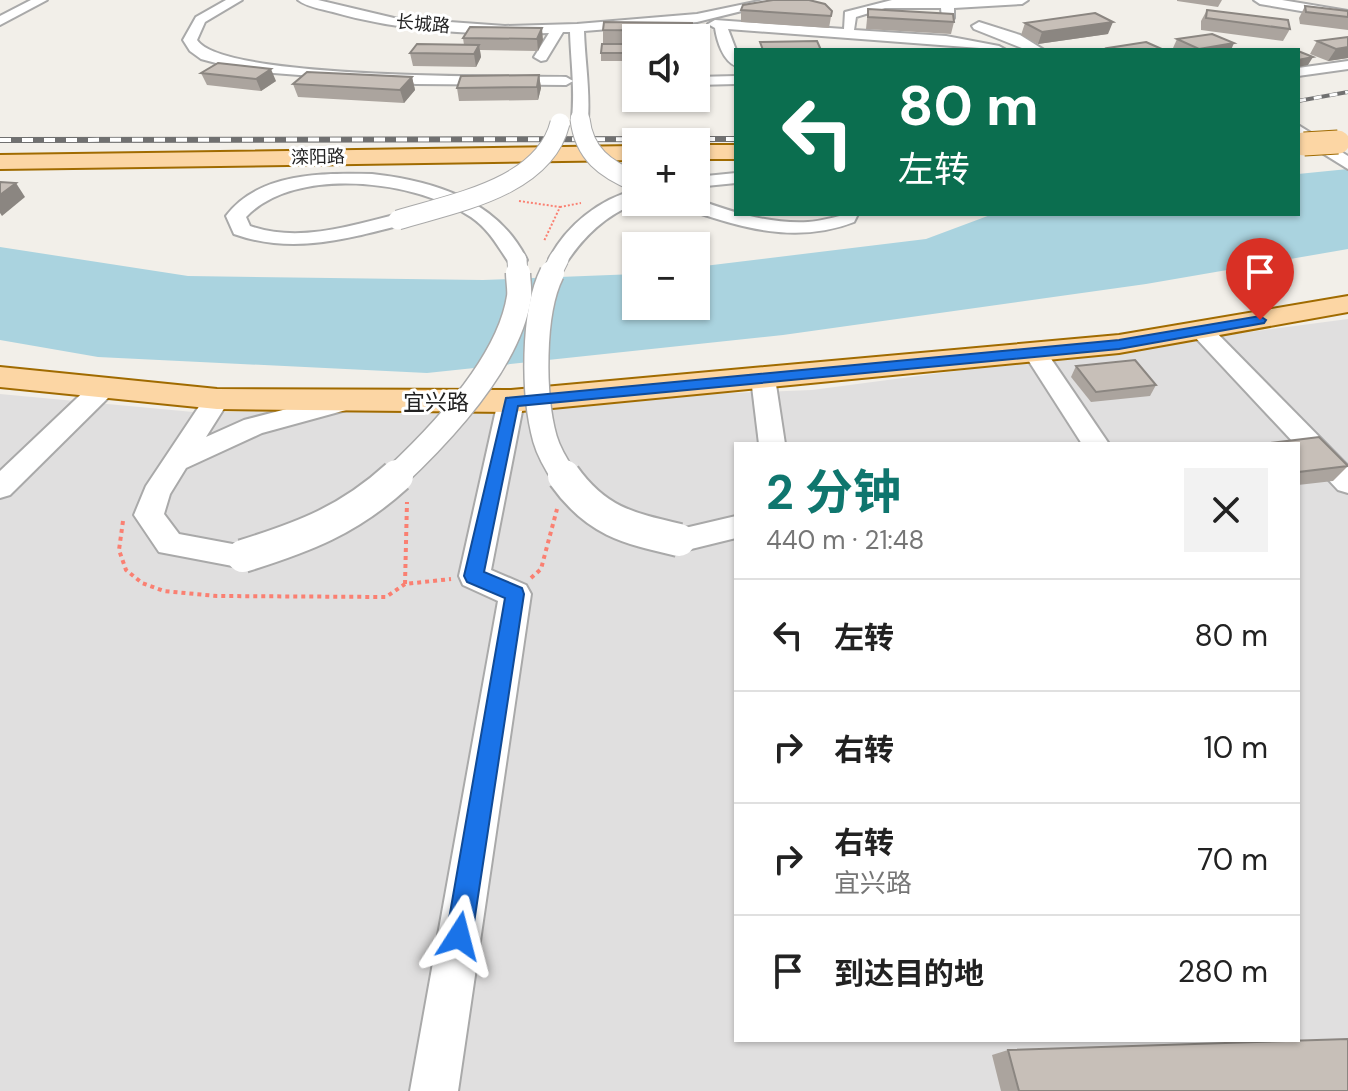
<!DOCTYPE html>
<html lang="zh">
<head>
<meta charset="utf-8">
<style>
  :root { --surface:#fff; --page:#f2f2f2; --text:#222; --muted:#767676; --line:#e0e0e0; --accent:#0f766e }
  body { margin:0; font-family:"DM Sans","Noto Sans SC",sans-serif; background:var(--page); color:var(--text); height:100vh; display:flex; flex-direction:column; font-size:30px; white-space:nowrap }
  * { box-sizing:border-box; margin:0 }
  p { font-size:26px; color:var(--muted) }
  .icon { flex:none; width:44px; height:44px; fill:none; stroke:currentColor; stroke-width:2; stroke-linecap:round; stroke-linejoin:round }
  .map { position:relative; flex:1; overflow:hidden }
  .details { position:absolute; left:734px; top:442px; width:566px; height:600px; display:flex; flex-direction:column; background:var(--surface); border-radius:0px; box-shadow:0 2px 6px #0004 }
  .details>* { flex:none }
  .guide { position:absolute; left:734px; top:48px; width:566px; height:168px; border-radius:0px; box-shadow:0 2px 6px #0004; background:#0b6e4f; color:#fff; overflow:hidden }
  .tools { position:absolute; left:622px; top:24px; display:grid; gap:16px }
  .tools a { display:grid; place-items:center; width:88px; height:88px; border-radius:0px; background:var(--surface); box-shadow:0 2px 6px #0004; font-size:40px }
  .pin { position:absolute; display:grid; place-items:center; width:68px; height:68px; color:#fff; margin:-82px -34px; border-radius:50% 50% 50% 0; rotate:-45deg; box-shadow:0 0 8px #0007 }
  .pin .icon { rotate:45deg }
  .me { position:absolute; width:88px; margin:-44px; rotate:9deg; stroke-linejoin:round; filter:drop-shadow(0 0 6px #0008) }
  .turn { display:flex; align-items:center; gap:28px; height:168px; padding:0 32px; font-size:36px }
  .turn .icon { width:104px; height:104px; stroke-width:2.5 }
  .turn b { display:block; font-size:56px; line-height:68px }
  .round { display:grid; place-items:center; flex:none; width:84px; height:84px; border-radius:0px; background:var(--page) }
  .head { display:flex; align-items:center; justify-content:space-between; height:136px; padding:0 32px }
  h1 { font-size:48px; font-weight:700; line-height:60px; color:var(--accent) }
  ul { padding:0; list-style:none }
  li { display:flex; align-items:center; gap:24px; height:112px; padding:0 32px; border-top:2px solid var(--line) }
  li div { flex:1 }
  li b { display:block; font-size:30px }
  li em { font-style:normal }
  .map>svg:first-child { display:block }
  .residential { fill:#e0dfdf; fill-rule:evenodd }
  .water { fill:#aad3df }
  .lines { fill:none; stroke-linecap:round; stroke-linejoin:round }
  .minor-casing { stroke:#a9a9a9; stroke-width:4 }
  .major-casing { stroke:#a06b00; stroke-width:4 }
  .path-far1 { stroke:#fa8072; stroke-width:2; stroke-dasharray:2 2; stroke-linecap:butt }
  .path { stroke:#fa8072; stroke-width:4; stroke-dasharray:4 4; stroke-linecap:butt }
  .minor { fill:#fff; fill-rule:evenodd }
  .major { fill:#fcd6a4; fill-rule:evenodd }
  .rail-far1-casing { stroke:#707070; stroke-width:4 }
  .rail-casing { stroke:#707070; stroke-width:6 }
  .rail-far1 { stroke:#fff; stroke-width:3; stroke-dasharray:8; stroke-linecap:butt }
  .rail { stroke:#fff; stroke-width:4; stroke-dasharray:11; stroke-linecap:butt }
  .minor-bridge-far2-casing { stroke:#a9a9a9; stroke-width:21; stroke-linecap:butt }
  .minor-bridge-far1-casing { stroke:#a9a9a9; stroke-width:27; stroke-linecap:butt }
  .minor-bridge-casing { stroke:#a9a9a9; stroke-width:36; stroke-linecap:butt }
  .major-bridge-casing { stroke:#a06b00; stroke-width:25; stroke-linecap:butt }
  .minor-bridge-far2 { stroke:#fff; stroke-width:19 }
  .minor-bridge-far1 { stroke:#fff; stroke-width:24 }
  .minor-bridge { stroke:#fff; stroke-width:32 }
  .major-bridge { stroke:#fcd6a4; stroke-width:23 }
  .wall { fill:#aba49e }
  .shaded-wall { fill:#8b8681 }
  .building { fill:#c7bfb8; stroke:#8b8681; stroke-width:2 }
  .route { fill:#1a73e8; stroke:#114b97; stroke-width:2 }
  .labels { text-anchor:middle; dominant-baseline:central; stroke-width:6; stroke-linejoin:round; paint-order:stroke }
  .far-street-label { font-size:18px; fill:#222; stroke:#fff }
  .street-label { font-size:22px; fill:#222; stroke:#fff }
</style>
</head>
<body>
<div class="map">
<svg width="1348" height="1091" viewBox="0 0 1348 1091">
  <rect width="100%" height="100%" fill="#f2efe9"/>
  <path class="residential" d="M 1348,319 L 1348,1091 L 0,1091 L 0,394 L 204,413 L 812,390 ZM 736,444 L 1298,444 L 1298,1040 L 736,1040 Z"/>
  <polygon class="water" points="1348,169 1348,249 1146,284 783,335 427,373 98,357 0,340 0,247 188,276 483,280 636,274 636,306 696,306 696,267 926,239 993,214 1298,214 1298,174"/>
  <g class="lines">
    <defs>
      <g id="minor">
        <polygon points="31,0 47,0 0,25 0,16"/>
        <path d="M 226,0 L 242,0 L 205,22 L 197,40 C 223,80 509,76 566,77 L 573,81 L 566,85 L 416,84 L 246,71 L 201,59 L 190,51 L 183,40 L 196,17 Z"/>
        <path d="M 298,0 L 318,0 L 394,18 L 505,26 L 577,24 L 697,14 L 764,0 L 787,0 L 697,22 L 584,31 C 585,62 590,89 588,119 L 580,124 L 572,119 C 575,87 571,63 570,32 L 563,32 L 546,60 L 541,61 L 534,57 L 549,33 C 477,35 402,32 333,12 C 321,9 307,7 298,0 Z"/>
        <path d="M 1028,0 L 1022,4 L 954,8 L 954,18 L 948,22 L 942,18 L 941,8 L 885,8 L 856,17 L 854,30 L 946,36 L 999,46 L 1006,50 L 728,29 L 736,50 L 736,66 C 723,61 717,41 715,28 L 708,24 L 715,20 L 844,29 L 845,12 L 892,0 Z"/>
        <polygon points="1254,0 1282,0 1348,11 1348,19 1260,4"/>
        <polygon points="979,22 1020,35 1044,50 1027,50 974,29 972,26"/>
        <polygon points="1348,61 1348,69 1298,76 1298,68"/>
        <polygon points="736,76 736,84 696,85 696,77"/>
        <polygon points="1298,125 1348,156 1348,169 1298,138"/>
        <polygon points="736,173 736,183 696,187 696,177"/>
        <path d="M 372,174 C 434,181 498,200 527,260 L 524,264 L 510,264 C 498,247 490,230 471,217 C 416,180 295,165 246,217 L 250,226 C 299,243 349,226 398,214 L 408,220 L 405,224 C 346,239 293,255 234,234 L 226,216 C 259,172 323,173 372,174 Z"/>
        <path d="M 636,190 L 638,202 C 605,216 585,235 566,263 L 552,263 L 549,259 C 566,226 599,199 636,190 Z"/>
        <path d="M 696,199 C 732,212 768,224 808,222 C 826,221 839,214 858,214 L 854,222 C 795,245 736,227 679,206 L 677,202 L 696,202 Z"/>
        <polygon points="1201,323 1209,325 1348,466 1348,493 1338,490 1193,335 1189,330 1193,325"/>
        <polygon points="1035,345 1043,347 1109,444 1082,444 1023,352 1027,347"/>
        <polygon points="763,370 772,372 775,378 785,444 759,444 751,378 754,372"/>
        <polygon points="104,379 113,381 116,387 113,393 10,495 0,498 0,471 95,381"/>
        <polygon points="217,391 226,393 230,399 206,437 244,420 348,393 357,395 361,401 357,407 262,433 186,468 170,494 164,514 179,534 254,548 258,556 254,564 243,568 159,552 134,515 146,486 208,393"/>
        <polygon points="511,393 520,395 524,401 491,570 526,585 531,594 458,1091 410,1091 498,601 463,585 459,576 498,401 502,395"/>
        <polygon points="736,516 736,538 679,552 668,548 664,540 668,532"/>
      </g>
      <g id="major">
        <rect x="696" y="145" width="40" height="14"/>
        <polygon points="636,146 636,160 0,169 0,155"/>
        <polygon points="1348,296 1348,312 1119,353 511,412 217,409 0,387 0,367 217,389 511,390 1119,335"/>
      </g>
    </defs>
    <use href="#minor" class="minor-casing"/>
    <use href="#major" class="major-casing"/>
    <g class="path-far1">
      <polyline points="519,201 560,207 544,241"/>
      <polyline points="560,207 581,203"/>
    </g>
    <g class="path">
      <polyline points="123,521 119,550 126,570 142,583 164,591 217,596 386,597 405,584 451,579"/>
      <polyline points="531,578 541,569 557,509"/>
      <polyline points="405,584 407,502"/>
    </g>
    <use href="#minor" class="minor"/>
    <use href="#major" class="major"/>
    <defs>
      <polyline id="rail-far1" points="1298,101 1348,92"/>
      <polyline id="rail" points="0,140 736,139"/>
    </defs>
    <use href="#rail-far1" class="rail-far1-casing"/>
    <use href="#rail" class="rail-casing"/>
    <use href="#rail-far1" class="rail-far1"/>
    <use href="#rail" class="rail"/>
    <defs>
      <g id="minor-bridge-far2">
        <path d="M 580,119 C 584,154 605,169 636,182"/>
        <path d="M 398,220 C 453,203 544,188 560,123"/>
        <polyline points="517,260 518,275"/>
        <polyline points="551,275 559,259"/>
      </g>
      <g id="minor-bridge-far1">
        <path d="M 552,273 C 532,313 533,396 545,439 C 549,453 557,466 565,478"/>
        <path d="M 394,478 C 441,434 509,362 519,297 C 520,290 518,280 518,273"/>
      </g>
      <g id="minor-bridge">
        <path d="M 564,476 C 596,521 627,528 679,540"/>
        <path d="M 243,556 C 304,537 349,520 397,476"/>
      </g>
      <polyline id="major-bridge" points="1304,144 1338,142"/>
    </defs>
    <use href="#minor-bridge-far2" class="minor-bridge-far2-casing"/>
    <use href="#minor-bridge-far1" class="minor-bridge-far1-casing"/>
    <use href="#minor-bridge" class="minor-bridge-casing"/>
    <use href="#major-bridge" class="major-bridge-casing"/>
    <use href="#minor-bridge-far2" class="minor-bridge-far2"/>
    <use href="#minor-bridge-far1" class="minor-bridge-far1"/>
    <use href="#minor-bridge" class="minor-bridge"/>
    <use href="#major-bridge" class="major-bridge"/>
  </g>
  <g class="wall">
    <polygon points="1177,0 1222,0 1218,7 1177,1"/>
    <polygon points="1305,6 1348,11 1348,30 1300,24 1299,18"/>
    <polygon points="868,9 954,22 951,34 866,29"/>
    <polygon points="741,10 832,11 829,28 741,22"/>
    <polygon points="1207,10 1290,29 1283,41 1201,30 1201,21"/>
    <polygon points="692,23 692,38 636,38 636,43 603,43 603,30"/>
    <polygon points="1025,23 1108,34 1038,44 1021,35"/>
    <polygon points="1348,37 1348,58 1328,61 1310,54 1317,41"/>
    <polygon points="463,38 543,40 538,51 480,50 481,57 476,67 413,66 410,53 464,45"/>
    <polygon points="1177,39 1231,50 1179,50 1173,48"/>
    <polygon points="636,44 636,61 601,61 601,53"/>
    <rect x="696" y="48" width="7" height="19"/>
    <polygon points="201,73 276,81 261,91 207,85"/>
    <polygon points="539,75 541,88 538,100 459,101 457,88"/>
    <polygon points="412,77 415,90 404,103 298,97 293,84"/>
    <polygon points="1076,366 1156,385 1150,396 1091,402 1071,377"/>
    <polygon points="1298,444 1348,466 1333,481 1298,485"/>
    <polygon points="1008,1050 1348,1091 1001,1091 992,1055"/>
  </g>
  <g class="shaded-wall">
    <polygon points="1113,22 1108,34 1038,44 1042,32"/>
    <polygon points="542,28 543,40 538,51 537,39"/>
    <polygon points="1234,43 1231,50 1198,50 1199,49"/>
    <polygon points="479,45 481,57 476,67 474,54"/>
    <polygon points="1348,47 1348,58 1328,61 1336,49"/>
    <polygon points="1313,57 1308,65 1298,67 1298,60"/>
    <polygon points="271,69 276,81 261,91 256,79"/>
    <polygon points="539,75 541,88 538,100 537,87"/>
    <polygon points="412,77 415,90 404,103 400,90"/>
    <polygon points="16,183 25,197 2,216 0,213 0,195"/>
  </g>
  <g class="building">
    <polygon points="773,0 809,0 825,4 832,11 831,16 741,10 743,5"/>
    <polygon points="1305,6 1348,11 1348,17 1306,12"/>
    <polygon points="868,9 953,14 954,22 868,17"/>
    <polygon points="1207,10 1288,20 1290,29 1206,18"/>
    <polygon points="1095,13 1113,22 1042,32 1025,23"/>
    <polygon points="604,22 692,23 692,31 603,30"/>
    <polygon points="470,27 542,28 537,39 463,38"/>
    <polygon points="1212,34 1234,43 1199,49 1177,39"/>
    <polygon points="1348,37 1348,47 1336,49 1317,41"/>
    <polygon points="817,41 821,50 763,50 760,42"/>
    <polygon points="1146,42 1164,50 1113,50 1108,48"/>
    <polygon points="417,44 479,45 474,54 410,53"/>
    <polygon points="602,44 636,44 636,53 601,53"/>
    <rect x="696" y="48" width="7" height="11"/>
    <polygon points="1298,51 1313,57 1298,60"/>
    <polygon points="218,63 271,69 256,79 201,73"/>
    <polygon points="307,72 412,77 400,90 293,84"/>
    <polygon points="539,75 537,87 457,88 461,76"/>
    <polygon points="0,182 16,183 0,195"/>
    <polygon points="1135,360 1156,385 1096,392 1076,366"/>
    <polygon points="1319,437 1348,466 1298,472 1298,444 1263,444"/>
    <polygon points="1348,1039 1348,1091 1019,1091 1008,1050"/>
  </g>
  <polygon class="route" points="1260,316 1266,320 1264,323 1119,349 518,406 484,572 522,588 524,594 472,936 468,945 459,949 450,945 446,936 505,598 467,582 464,576 506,398 1119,340"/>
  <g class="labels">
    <g class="far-street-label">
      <text transform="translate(423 24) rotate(5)">长城路</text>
      <text transform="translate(318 157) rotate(-1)">滦阳路</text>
    </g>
    <g class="street-label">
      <text x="436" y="402">宜兴路</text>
    </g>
  </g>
</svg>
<div class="tools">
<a><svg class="icon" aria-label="sound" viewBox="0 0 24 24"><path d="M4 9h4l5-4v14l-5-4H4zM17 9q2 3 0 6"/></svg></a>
<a>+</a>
<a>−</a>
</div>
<div class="pin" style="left:1260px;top:320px;background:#d93025"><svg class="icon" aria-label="arrive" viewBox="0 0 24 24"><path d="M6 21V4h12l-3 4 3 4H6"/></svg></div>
<svg class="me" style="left:459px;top:936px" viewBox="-20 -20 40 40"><path d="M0-17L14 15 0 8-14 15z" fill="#1a73e8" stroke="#fff" stroke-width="4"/></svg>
<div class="guide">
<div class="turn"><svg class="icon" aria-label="left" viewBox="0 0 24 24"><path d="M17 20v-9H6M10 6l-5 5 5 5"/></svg><div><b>80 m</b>左转</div></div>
</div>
<section class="details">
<div class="head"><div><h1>2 分钟</h1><p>440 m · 21:48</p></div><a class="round"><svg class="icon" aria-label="close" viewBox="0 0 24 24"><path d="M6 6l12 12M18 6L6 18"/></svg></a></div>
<ul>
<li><svg class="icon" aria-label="left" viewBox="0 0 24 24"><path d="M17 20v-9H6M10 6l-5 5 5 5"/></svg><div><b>左转</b></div><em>80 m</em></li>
<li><svg class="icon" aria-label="right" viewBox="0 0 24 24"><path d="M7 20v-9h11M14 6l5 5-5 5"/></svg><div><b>右转</b></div><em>10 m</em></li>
<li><svg class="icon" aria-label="right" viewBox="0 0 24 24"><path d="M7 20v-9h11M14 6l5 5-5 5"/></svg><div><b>右转</b><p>宜兴路</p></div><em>70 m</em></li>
<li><svg class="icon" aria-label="arrive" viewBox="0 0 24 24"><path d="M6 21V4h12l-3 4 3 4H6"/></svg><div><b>到达目的地</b></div><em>280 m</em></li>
</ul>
</section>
</div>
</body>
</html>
